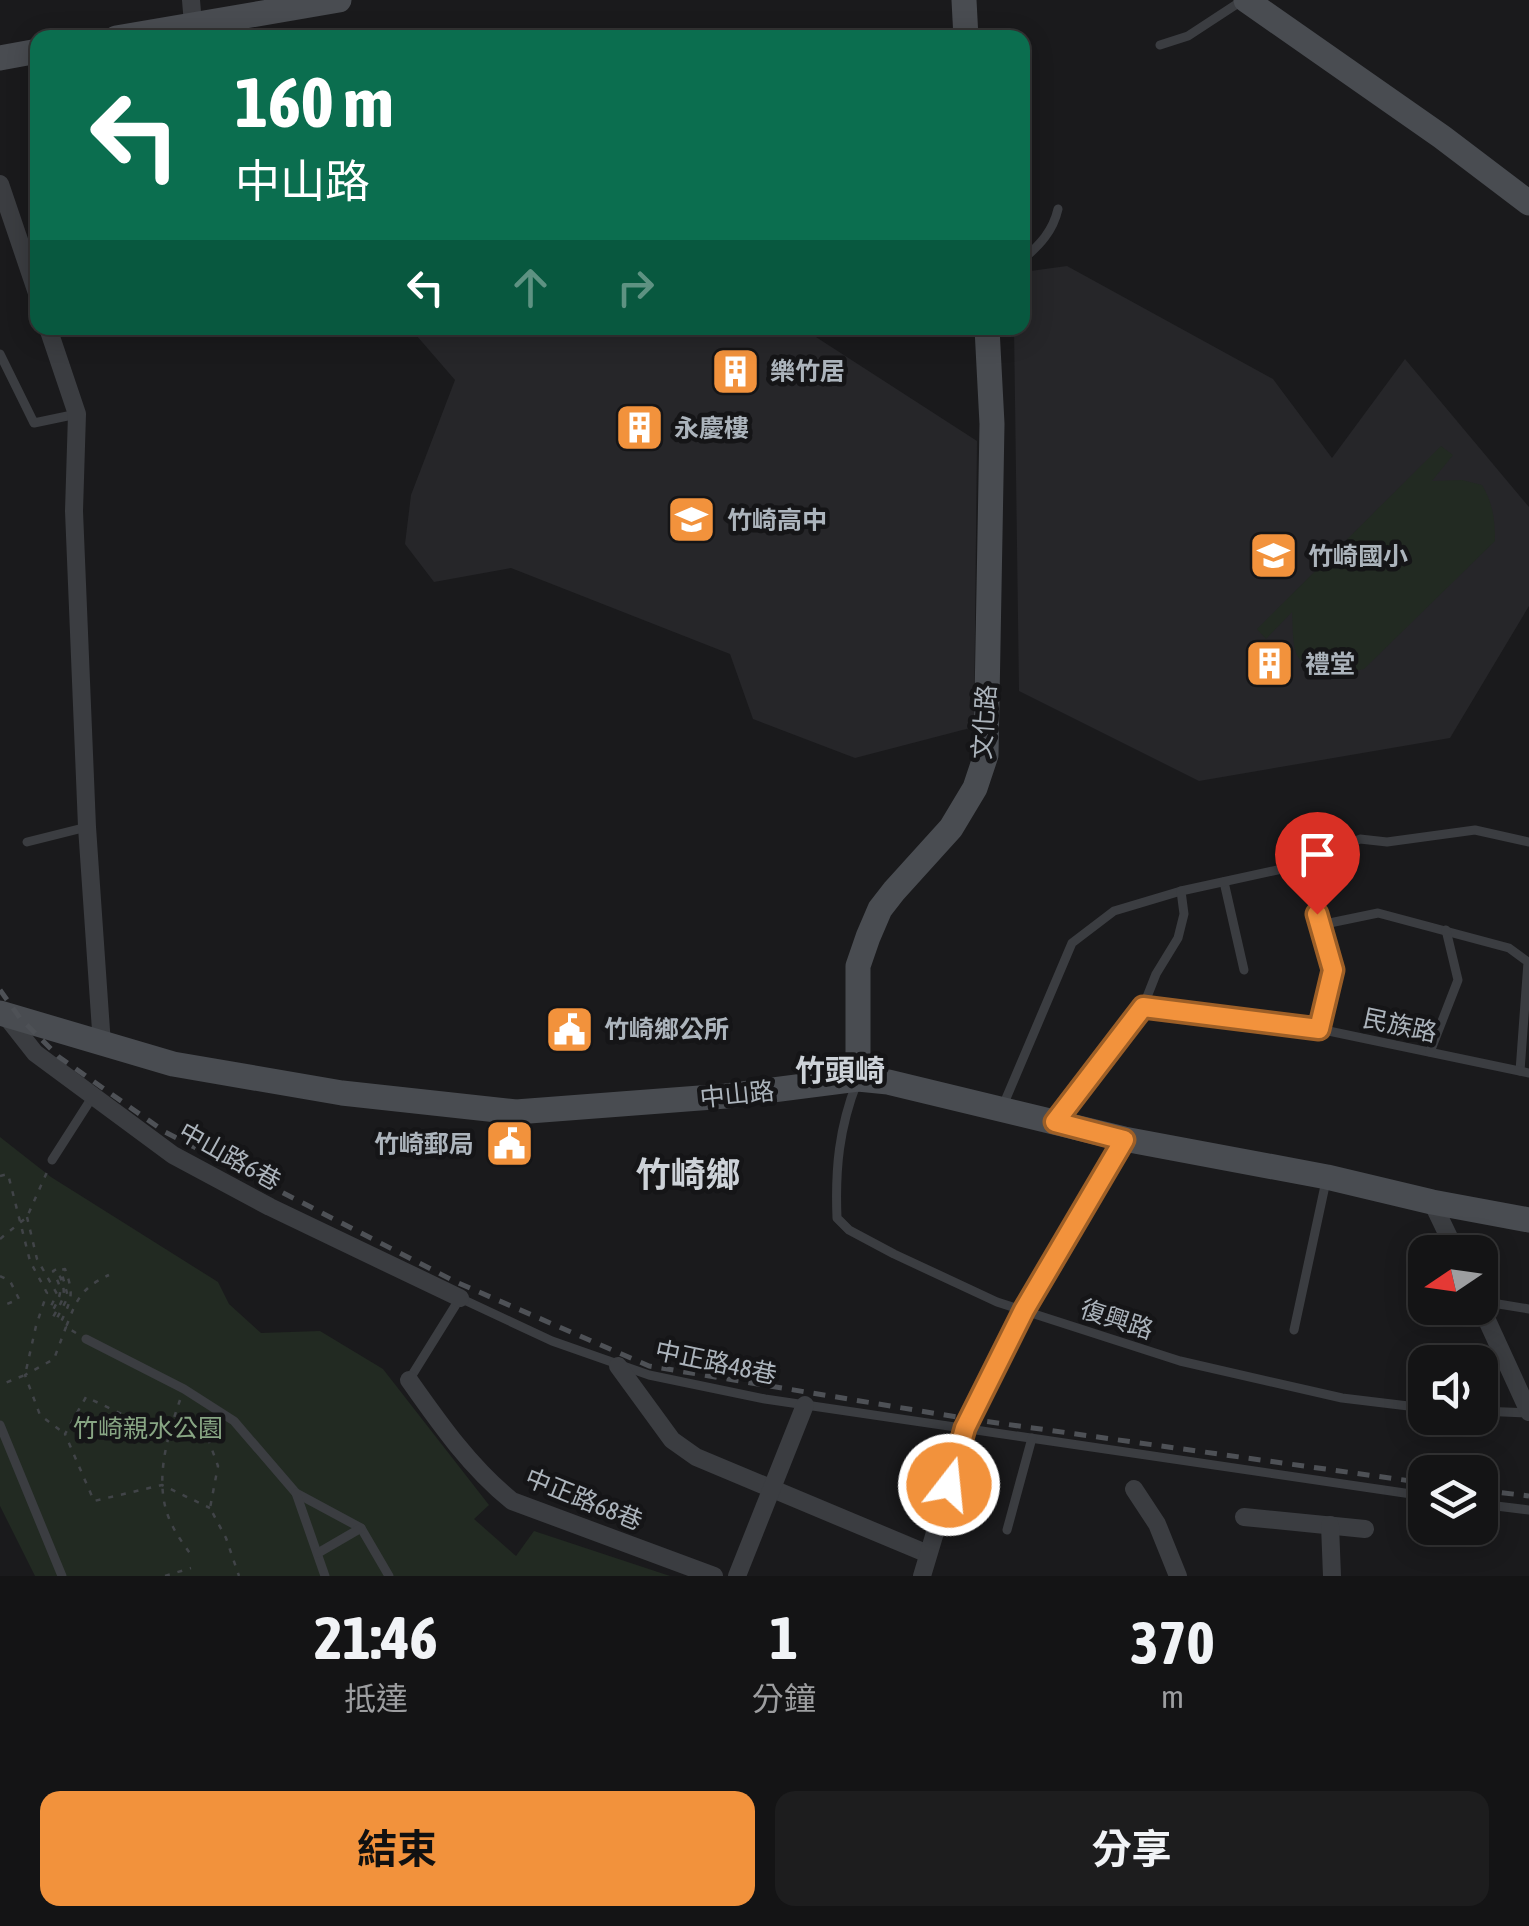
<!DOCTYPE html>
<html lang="zh-TW">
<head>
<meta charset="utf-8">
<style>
  :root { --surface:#141415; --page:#1d1d1e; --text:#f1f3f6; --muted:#9d9ea0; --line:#333334; --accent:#f2923c }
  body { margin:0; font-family:"Asap Condensed","Noto Sans TC",sans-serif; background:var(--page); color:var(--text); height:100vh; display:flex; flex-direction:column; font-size:38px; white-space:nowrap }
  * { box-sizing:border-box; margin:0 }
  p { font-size:32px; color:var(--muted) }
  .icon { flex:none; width:55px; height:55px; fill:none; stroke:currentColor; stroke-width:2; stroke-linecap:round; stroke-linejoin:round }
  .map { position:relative; height:1576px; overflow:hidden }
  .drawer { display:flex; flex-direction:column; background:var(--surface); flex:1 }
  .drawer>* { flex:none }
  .hud { position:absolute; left:30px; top:30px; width:1000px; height:305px; border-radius:20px; box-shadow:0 5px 25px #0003,0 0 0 2px var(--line); background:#0b6e4f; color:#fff; overflow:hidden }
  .needle { width:65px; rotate:257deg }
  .buttons { position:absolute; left:1408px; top:1235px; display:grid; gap:20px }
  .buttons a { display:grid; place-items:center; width:90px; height:90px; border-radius:20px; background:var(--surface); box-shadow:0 5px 25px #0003,0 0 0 2px var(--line); font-size:50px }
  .pin { position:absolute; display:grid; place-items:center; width:85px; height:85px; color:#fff; margin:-102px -42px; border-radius:50% 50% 50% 0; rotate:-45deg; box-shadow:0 0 10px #0007 }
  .pin .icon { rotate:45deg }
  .me { position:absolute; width:110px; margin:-55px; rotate:16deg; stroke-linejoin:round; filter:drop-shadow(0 0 8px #0008) }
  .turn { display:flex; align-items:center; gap:35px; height:210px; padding:0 40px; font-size:45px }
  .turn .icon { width:130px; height:130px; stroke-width:2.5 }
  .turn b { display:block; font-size:70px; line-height:85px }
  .lanes { display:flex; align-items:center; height:95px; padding:0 40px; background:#0003; justify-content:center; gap:50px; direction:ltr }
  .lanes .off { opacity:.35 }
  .eta { display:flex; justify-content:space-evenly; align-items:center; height:170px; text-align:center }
  .eta b { font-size:60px; font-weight:700; line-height:70px }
  .button { display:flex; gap:20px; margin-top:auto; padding:20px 40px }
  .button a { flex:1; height:115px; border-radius:20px; background:var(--accent); color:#111; font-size:40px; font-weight:700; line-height:115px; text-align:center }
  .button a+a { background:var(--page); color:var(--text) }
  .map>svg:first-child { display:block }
  .built { fill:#262629 }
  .green { fill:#222a22 }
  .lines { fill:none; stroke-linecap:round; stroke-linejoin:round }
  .path { stroke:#414448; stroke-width:2.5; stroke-dasharray:5 8; stroke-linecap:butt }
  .lane { stroke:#3b3d41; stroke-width:9 }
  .street { stroke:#3b3d41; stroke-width:18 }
  .secondary { stroke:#494c51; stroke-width:25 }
  .rail { stroke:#4e5156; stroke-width:5; stroke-dasharray:12 10; stroke-linecap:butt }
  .route-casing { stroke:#9d5f27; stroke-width:25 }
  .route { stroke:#f2923c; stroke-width:18 }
  .labels { text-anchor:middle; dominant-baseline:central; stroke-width:9; stroke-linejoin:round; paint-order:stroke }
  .poi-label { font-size:25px; font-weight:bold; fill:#acb4bc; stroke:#151517; text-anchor:start }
  .street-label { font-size:25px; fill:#acb4bc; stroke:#151517 }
  .park-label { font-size:25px; fill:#88a684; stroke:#151517 }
  .quarter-label { font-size:30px; font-weight:bold; fill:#cdd2d8; stroke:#151517 }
  .district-label { font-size:35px; font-weight:bold; fill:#cdd2d8; stroke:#151517 }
</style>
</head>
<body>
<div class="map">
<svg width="1529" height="1576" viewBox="0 0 1529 1576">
  <rect width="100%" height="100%" fill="#1a1a1c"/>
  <g class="built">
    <polygon points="1067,266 1273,379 1332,458 1405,359 1529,507 1529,606 1450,738 1199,781 1019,691 1014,328 1022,328 1023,272"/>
    <polygon points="410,328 802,328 977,441 974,727 855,758 753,719 730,654 511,568 434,582 405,544 411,495 455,380"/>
  </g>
  <g class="green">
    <path d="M 1441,446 L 1453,455 L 1432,481 L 1462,480 L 1482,485 C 1493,503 1495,520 1495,541 L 1364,669 C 1346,673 1305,675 1296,653 C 1292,642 1293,624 1292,612 L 1266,639 L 1257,629 Z"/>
    <polygon points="0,1137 51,1177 218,1282 229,1304 261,1333 320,1331 383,1369 489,1505 474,1519 516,1556 534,1531 670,1576 35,1576 0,1506"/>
  </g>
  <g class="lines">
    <g class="path">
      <polyline points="0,1176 8,1174 30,1261 47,1293 36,1326 25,1375 0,1385"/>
      <path d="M 27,1217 L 37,1259 L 57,1294 L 50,1308 L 53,1310 C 63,1291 62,1290 53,1271 L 57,1269 C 67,1293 66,1295 53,1317 L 56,1320 L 68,1297 L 61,1270 L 65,1269 C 74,1294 72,1298 61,1322 L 66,1327 L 54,1359 L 25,1375 L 40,1415 L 65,1434"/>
      <polyline points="0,1239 27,1217 47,1172"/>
      <polyline points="0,1276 10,1281 19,1299 0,1307"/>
      <path d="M 76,1333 L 66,1327 C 77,1299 81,1288 109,1275"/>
      <path d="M 180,1400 C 166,1440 152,1488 173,1527 C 178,1537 185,1546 191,1555"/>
      <polyline points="199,1414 218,1466 210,1508 226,1538 239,1576"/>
      <polyline points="168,1436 86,1397 65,1434 94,1501 162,1485 210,1508"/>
      <polyline points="165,1576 191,1568"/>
    </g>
    <g class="lane">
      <polyline points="1160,45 1188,36 1243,0"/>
      <path d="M 1022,260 C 1040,245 1053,231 1058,209"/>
      <polyline points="0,354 34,423 77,414"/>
      <polyline points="27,842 87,827"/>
      <polyline points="1305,864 1333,970 1319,1029"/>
      <polyline points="1224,882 1244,970"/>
      <polyline points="1320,925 1378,913 1509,948 1528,962 1520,1071"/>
      <polyline points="1143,1007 1319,1029 1529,1073"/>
      <polyline points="1430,1052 1458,980 1446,930"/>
      <path d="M 857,1082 C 839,1128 835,1169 837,1218 L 849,1230 L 894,1254 L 997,1302 L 1180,1361 L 1342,1398 L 1425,1408"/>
      <polyline points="1002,1108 1072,943 1114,911 1181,891"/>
      <polyline points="1056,1121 1143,1007 1156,974 1178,938 1184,914 1181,891 1305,864 1360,839 1387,842 1475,830 1529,842"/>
      <polyline points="52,1160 93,1096"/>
      <polyline points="1480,1301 1529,1309"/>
      <polyline points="1294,1330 1326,1181"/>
      <polyline points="86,1339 184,1389 234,1421 296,1493 361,1528 389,1576"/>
      <polyline points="409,1380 460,1298 552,1341 649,1375 765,1399 1425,1496"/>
      <polyline points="1480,1411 1529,1413"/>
      <polyline points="0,1425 62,1576"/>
      <polyline points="296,1493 325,1576"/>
      <polyline points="1480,1504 1529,1510"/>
      <polyline points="1007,1530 1032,1438"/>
      <polyline points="318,1553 361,1528"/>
    </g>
    <g class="street">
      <polyline points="191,0 193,24"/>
      <polyline points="0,184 38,296"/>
      <polyline points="48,328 77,414 74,511 87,827 102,1045"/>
      <polyline points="6,1016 35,1053 173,1155 270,1207 460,1298"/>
      <polyline points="1432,1202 1456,1252"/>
      <polyline points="1480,1305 1529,1412"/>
      <polyline points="618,1366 672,1440 696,1457 928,1554"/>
      <path d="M 409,1380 C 440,1424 470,1467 512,1501 L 714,1576"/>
      <polyline points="1134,1489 1157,1524 1178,1576"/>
      <polyline points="1244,1517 1365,1529"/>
      <polyline points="1330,1525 1332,1576"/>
      <polyline points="737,1576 805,1405"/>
      <polyline points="922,1576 969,1419 1023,1310 1124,1139"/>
    </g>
    <g class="secondary">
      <polyline points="964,0 966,38"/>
      <polyline points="1246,0 1442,137 1529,203"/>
      <polyline points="116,38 339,0"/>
      <polyline points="0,58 38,51"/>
      <polyline points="0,1013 173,1064 342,1093 516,1112 726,1096 858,1079 888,1082 1124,1139 1327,1177 1432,1202 1529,1220"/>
      <polyline points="858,1079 858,966 868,937 880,909 894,891 951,828 975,788 986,755 992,424 987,328"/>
    </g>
    <g class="rail">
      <polyline points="0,990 20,1018 59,1057 165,1132 456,1282 649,1366 969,1419 1425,1483"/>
      <polyline points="1480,1490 1529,1496"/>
    </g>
  </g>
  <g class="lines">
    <defs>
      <polyline id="route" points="949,1485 965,1428 1024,1310 1124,1140 1055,1122 1143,1007 1319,1029 1333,970 1317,914"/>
    </defs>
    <use href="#route" class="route-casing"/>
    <use href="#route" class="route"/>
  </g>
  <defs>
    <symbol id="building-square" viewBox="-11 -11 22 22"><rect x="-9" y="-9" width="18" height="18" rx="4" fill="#f2923c" stroke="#151517"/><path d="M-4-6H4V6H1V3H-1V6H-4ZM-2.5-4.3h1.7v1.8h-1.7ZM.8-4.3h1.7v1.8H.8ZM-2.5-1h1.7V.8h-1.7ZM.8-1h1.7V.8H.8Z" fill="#fff"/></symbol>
    <symbol id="school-square" viewBox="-11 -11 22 22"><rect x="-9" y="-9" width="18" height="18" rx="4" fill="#f2923c" stroke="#151517"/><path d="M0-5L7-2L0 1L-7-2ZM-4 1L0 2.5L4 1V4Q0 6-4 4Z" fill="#fff"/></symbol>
    <symbol id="civic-square" viewBox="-11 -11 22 22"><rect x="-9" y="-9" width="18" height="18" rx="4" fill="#f2923c" stroke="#151517"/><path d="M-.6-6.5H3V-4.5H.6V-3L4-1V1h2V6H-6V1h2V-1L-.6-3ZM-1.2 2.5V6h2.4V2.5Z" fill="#fff"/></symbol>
  </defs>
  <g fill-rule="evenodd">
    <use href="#building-square" x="708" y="344" width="55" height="55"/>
    <use href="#building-square" x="612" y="400" width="55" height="55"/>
    <use href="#school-square" x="664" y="492" width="55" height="55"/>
    <use href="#school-square" x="1246" y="528" width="55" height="55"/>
    <use href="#building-square" x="1242" y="636" width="55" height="55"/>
    <use href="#civic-square" x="542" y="1002" width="55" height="55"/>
    <use href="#civic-square" x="482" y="1116" width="55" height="55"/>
  </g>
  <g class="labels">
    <g class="poi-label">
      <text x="770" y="371">樂竹居</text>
      <text x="674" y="428">永慶樓</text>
      <text x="727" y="520">竹崎高中</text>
      <text x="1308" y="556">竹崎國小</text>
      <text x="1305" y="664">禮堂</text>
      <text x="604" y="1029">竹崎鄉公所</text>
      <text x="474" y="1144" text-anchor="end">竹崎郵局</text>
    </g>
    <g class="street-label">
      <text transform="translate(984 722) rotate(-86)">文化路</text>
      <text transform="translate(1400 1025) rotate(12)">民族路</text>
      <text transform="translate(737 1094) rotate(-6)">中山路</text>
      <text transform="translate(230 1156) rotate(29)">中山路6巷</text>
      <text transform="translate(1117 1319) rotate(18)">復興路</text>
      <text transform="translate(716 1362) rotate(12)">中正路48巷</text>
      <text transform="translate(584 1499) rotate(22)">中正路68巷</text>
    </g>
    <g class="park-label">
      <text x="148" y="1428">竹崎親水公園</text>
    </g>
    <g class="quarter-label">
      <text x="840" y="1070">竹頭崎</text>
    </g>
    <g class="district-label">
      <text x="688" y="1174">竹崎鄉</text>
    </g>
  </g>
</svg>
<div class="buttons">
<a><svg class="needle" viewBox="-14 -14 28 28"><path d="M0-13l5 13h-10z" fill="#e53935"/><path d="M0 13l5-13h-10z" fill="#9d9ea0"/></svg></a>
<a><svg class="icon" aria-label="sound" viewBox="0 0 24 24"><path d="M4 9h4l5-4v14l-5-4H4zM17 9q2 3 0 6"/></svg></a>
<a><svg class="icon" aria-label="layers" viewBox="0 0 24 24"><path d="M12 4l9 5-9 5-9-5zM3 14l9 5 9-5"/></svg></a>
</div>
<div class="pin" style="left:1317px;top:914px;background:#d93025"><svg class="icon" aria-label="arrive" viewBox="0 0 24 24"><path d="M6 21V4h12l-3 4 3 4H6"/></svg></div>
<svg class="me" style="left:949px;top:1485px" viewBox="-20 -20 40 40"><circle r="17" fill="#f2923c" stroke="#fff" stroke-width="3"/><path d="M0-11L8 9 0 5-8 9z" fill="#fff"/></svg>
<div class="hud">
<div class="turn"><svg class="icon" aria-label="left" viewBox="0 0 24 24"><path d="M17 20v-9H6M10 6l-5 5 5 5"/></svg><div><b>160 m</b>中山路</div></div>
<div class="lanes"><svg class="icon" aria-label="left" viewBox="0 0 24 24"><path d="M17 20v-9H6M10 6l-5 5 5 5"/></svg><svg class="icon off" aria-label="ahead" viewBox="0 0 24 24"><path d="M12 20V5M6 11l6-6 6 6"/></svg><svg class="icon off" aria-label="right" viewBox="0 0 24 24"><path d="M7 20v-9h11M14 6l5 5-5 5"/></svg></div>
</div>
</div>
<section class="drawer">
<div class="eta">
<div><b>21:46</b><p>抵達</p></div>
<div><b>1</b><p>分鐘</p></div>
<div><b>370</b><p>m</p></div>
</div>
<div class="button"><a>結束</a><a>分享</a></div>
</section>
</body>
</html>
